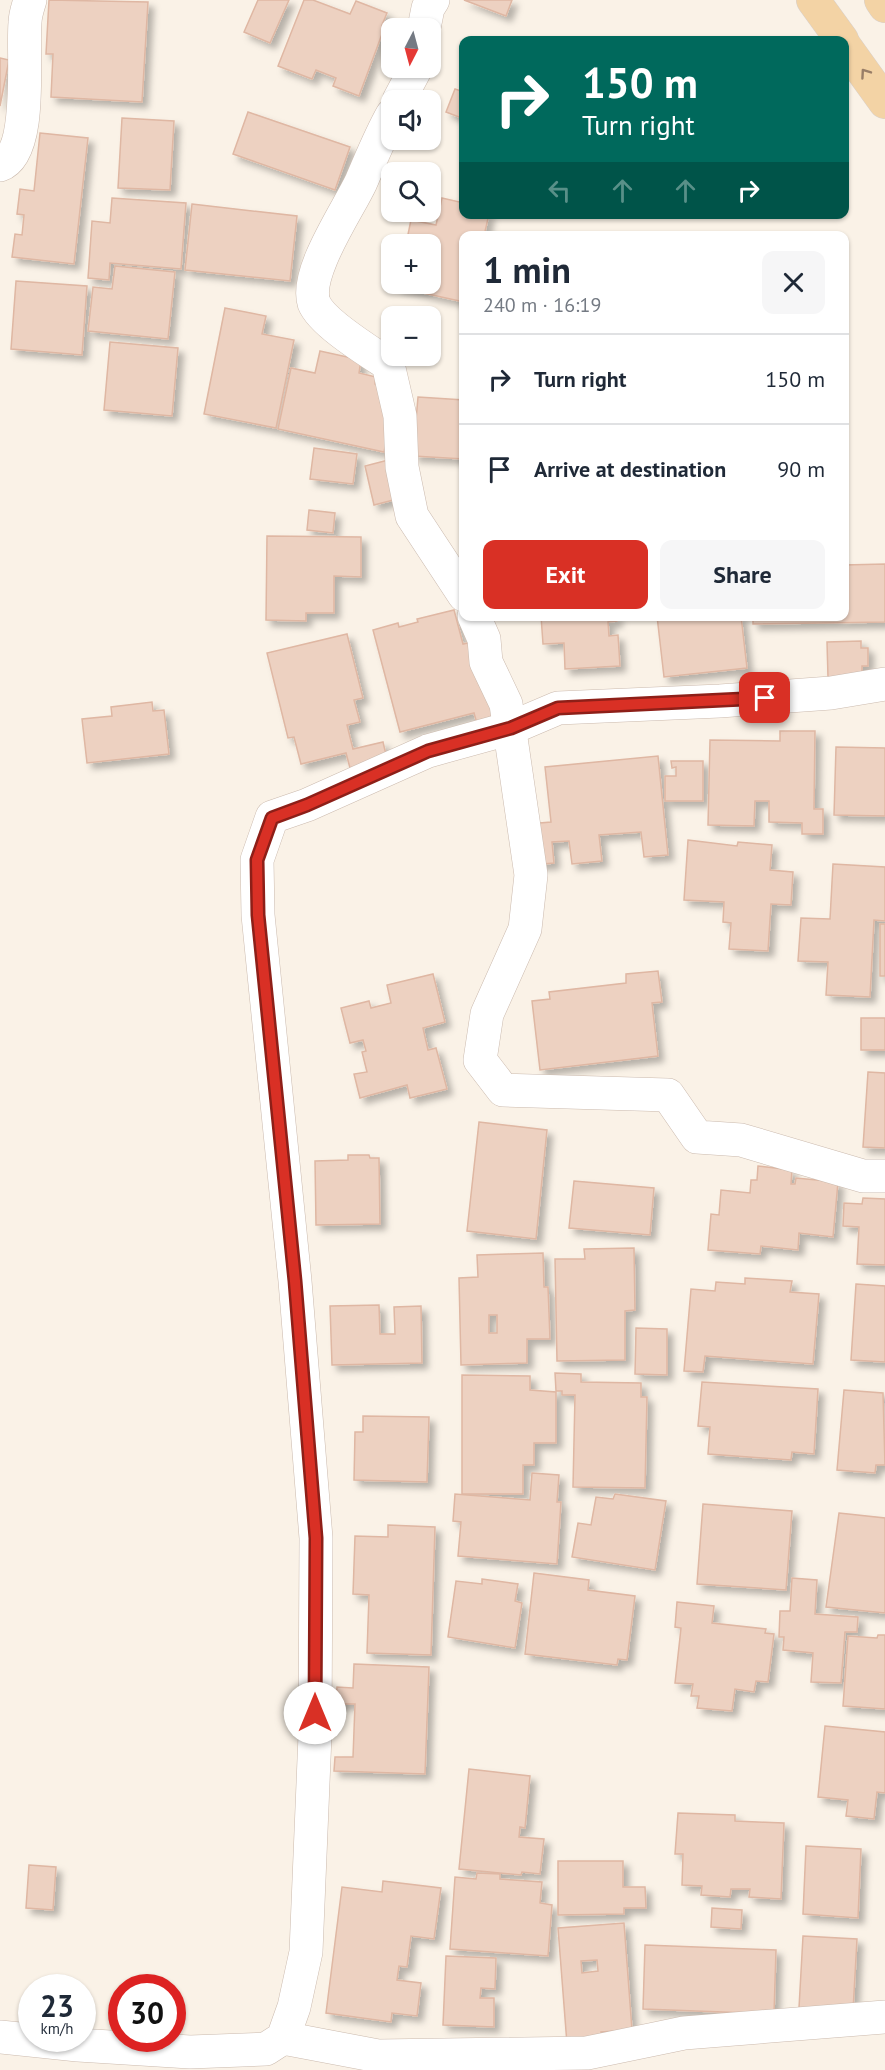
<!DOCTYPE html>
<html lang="en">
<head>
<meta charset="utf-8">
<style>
  :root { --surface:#fff; --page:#f6f6f7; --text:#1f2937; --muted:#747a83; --line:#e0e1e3; --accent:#d93025 }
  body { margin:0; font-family:"PT Sans",sans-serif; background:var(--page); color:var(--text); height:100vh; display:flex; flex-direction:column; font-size:22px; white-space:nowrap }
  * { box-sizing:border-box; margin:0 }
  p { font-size:20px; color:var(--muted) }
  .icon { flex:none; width:33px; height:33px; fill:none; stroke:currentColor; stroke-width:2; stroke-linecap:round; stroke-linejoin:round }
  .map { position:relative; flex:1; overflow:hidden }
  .sheet { position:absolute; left:459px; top:231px; width:390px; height:390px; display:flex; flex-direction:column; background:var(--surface); border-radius:12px; box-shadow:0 2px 4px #0004 }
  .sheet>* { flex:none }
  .hud { position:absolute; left:459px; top:36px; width:390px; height:183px; border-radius:12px; box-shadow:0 2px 4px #0004; background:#00695c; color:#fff; overflow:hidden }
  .needle { width:39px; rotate:186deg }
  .buttons { position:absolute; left:381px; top:18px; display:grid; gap:12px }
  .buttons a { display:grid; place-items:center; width:60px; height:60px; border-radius:12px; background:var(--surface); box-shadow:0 2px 4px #0004; font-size:30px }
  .speed { position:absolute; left:18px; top:1974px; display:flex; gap:12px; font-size:30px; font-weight:700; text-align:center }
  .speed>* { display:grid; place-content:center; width:78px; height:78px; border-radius:50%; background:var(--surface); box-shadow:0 2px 4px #0004; line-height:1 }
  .speed small { font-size:15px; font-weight:400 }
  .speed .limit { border:9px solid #d22; background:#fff; color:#111 }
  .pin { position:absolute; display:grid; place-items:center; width:51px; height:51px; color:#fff; margin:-26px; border-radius:12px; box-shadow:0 3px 9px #0006 }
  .me { position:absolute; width:66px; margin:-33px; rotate:0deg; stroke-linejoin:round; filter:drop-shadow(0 0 4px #0008) }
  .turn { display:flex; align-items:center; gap:21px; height:126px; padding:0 24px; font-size:27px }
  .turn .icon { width:78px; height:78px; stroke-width:2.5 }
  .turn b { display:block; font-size:42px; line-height:51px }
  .lanes { display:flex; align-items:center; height:57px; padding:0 24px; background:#0003; justify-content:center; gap:30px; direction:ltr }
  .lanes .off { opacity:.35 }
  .round { display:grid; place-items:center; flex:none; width:63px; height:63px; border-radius:12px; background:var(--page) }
  .overview { display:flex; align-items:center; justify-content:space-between; height:102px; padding:0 24px }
  h1 { font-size:36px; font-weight:700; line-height:45px }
  .action { display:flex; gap:12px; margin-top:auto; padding:12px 24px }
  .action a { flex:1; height:69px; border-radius:12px; background:var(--accent); color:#fff; font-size:24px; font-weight:700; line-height:69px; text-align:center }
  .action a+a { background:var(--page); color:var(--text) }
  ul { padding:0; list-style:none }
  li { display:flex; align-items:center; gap:18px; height:90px; padding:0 24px; border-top:2px solid var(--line) }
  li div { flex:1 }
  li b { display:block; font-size:22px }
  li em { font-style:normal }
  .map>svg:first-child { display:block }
  .building { fill:#edd1c1; stroke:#dfb7a3; stroke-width:1.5; fill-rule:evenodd; filter:url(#shadow) }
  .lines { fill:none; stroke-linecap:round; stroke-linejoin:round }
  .minor-casing { stroke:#cbbaae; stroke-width:34 }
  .major-casing { stroke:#d8d1cd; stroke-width:34 }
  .minor { stroke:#fff; stroke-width:33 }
  .major { stroke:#f3d3a5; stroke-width:33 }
  .oneway { stroke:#997e67 }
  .route-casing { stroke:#8d1f18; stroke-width:15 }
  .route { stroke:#d93025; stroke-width:10 }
</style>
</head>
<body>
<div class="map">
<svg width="885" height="2070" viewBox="0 0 885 2070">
  <defs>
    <filter id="shadow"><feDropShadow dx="5.5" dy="5.5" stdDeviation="3" flood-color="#0004"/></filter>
  </defs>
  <rect width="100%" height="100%" fill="#faf2e7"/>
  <g class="building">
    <polygon points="49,0 148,2 142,102 51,97 53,54 46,54"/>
    <polygon points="258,0 289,0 270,43 244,32"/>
    <polygon points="304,0 313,0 350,14 356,1 387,13 382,25 385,26 359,96 333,86 336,78 316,70 312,79 278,66"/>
    <polygon points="464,0 512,0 506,16"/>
    <polygon points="0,58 9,60 0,106"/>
    <polygon points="455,89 464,92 464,119 446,112"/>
    <polygon points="248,112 350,147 335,190 233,154"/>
    <polygon points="122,118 174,121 170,190 118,188"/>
    <polygon points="40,133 88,138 74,264 12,257 15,234 22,235 24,215 17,214 20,189 34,191"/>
    <polygon points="112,198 186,203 181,269 110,263 109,280 88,278 92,221 110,223"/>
    <polygon points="442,198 464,203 464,214 489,214 484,236 464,236 464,302 396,287 397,284 430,284 430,244 406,244 411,220 436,225"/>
    <polygon points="192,204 297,216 290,281 185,270"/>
    <polygon points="115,266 175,272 168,339 88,331 93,287 112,289"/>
    <polygon points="16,281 87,286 82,355 11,349"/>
    <polygon points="225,308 266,316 262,334 294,340 276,428 204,414"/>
    <polygon points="110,342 178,348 172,416 104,410"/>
    <polygon points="320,351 361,360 359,373 376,377 375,384 389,387 393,409 384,452 278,429 291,368 315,373"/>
    <polygon points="418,397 464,400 464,459 413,456"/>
    <polygon points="314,448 357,454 353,484 310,479"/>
    <polygon points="396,458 405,497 374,505 365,466"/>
    <polygon points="309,510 335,513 333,533 307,530"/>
    <polygon points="267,536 361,537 361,577 334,576 334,613 306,613 306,621 266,620"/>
    <polygon points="885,564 885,622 753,624 753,616 844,616 844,565"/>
    <polygon points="454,610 463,644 477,641 503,728 480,734 474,713 400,732 373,630 398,623 399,627 418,622 417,619"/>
    <polygon points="541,616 617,616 617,621 608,622 609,636 618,635 620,666 565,669 564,643 543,644"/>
    <polygon points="657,616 741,616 747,668 664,677"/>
    <polygon points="347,634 363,698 354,700 360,722 347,725 353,749 383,742 387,759 350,768 346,753 301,764 294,737 288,738 267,653"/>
    <polygon points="861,641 861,648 868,648 868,666 862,666 862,676 828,677 827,642"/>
    <polygon points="152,702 153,711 164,710 169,754 87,763 82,719 112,716 111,707"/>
    <polygon points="780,731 815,731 814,809 823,809 823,834 802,834 802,823 769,822 769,801 755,801 754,826 708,825 710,740 780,741"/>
    <polygon points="836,747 885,748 885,816 834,815"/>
    <polygon points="658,756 668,855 644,857 641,832 599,835 602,861 572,864 569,841 552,842 554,863 532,865 528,824 551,822 545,767"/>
    <polygon points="671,761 703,761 703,801 665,801 665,776 676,776 676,767 672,768"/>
    <polygon points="688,840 737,846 738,842 772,845 770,870 793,872 791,905 771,904 768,951 729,949 731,923 723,922 724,902 684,900"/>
    <polygon points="833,864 885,867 885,921 874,920 870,997 826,995 828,962 798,961 801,918 830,919"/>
    <rect x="880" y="924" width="5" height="52"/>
    <polygon points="658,971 662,1002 652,1003 658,1056 540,1070 532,1001 550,999 549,992 626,983 626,974"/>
    <polygon points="433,974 445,1022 423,1028 428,1050 436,1048 447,1089 410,1098 407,1085 360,1098 354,1074 367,1072 362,1052 366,1051 363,1040 350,1043 341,1008 369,1001 371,1008 391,1003 387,985"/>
    <rect x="861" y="1018" width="24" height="32"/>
    <polygon points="868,1072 885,1073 885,1148 863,1147"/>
    <polygon points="479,1122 547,1130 536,1239 467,1231"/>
    <polygon points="348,1155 369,1155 370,1158 379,1158 380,1224 316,1225 315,1161 348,1160"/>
    <polygon points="758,1166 792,1170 791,1184 795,1184 796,1178 838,1182 833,1237 799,1233 798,1250 761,1246 760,1254 708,1250 711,1214 719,1215 721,1190 750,1193 751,1180 757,1180"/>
    <polygon points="574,1181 654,1188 650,1235 569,1228"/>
    <polygon points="863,1198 885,1199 885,1265 857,1264 859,1227 843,1226 844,1203 862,1204"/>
    <polygon points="634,1248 635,1310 625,1311 625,1360 557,1361 555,1259 585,1259 584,1249"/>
    <path d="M 543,1253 L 544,1287 L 548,1287 L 550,1339 L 527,1339 L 527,1363 L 461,1365 L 459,1278 L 478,1277 L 477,1255 ZM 489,1315 L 497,1315 L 497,1333 L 489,1333 Z"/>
    <polygon points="745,1278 792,1281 790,1292 819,1294 813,1364 705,1356 703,1372 684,1371 691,1289 715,1291 716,1282 745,1284"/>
    <polygon points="856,1284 885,1286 885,1362 851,1360"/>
    <polygon points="379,1305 380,1334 395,1334 394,1307 421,1306 422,1363 332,1365 330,1306"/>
    <polygon points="636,1328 667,1329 667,1375 635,1374"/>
    <polygon points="555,1373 581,1374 581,1382 641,1383 641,1397 647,1397 645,1488 573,1487 575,1395 562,1395 562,1391 556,1391"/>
    <polygon points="462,1375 530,1376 530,1390 556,1392 556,1443 534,1443 534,1465 523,1465 523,1494 462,1494"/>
    <polygon points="702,1382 818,1389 814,1454 792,1452 791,1460 708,1454 710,1427 698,1426"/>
    <polygon points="844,1390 883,1393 885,1465 876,1465 875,1473 837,1470"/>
    <polygon points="363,1416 429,1417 427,1482 354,1480 355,1432 363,1432"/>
    <polygon points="532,1473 559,1475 557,1502 561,1502 557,1564 458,1556 461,1522 453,1521 455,1494 530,1500"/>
    <polygon points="615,1494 666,1501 655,1570 572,1557 578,1523 591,1525 596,1497 613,1499"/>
    <polygon points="703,1504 792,1511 786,1590 697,1584"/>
    <polygon points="839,1513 885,1518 885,1613 826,1607"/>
    <polygon points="388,1525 435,1527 431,1655 367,1653 369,1595 353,1594 355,1536 388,1537"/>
    <polygon points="534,1573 589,1580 588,1590 635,1596 627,1660 618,1659 617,1665 525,1654"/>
    <polygon points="792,1578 817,1580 815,1614 858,1617 857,1632 845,1632 841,1683 811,1682 813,1653 783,1650 784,1637 779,1637 780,1611 790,1611"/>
    <polygon points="482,1579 518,1584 515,1601 522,1603 515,1648 448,1637 456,1581 482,1584"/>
    <polygon points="677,1602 714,1606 712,1623 766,1629 765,1633 774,1634 768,1682 756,1681 754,1692 735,1689 732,1711 697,1708 699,1696 691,1696 693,1684 675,1683 681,1628 675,1627"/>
    <polygon points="878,1635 885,1635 885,1709 843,1706 848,1636 877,1638"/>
    <polygon points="354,1664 429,1667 425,1774 334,1771 335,1757 353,1757 355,1704 336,1704 337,1687 353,1688"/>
    <polygon points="825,1726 885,1732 885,1793 877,1792 874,1819 846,1816 848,1800 818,1797"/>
    <polygon points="469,1769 530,1776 525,1828 520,1827 519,1837 544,1839 540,1874 522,1872 521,1875 459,1869"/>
    <polygon points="678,1813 735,1815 735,1821 784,1823 781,1899 749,1897 750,1889 731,1889 730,1897 701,1895 702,1886 682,1885 683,1854 675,1854"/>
    <polygon points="806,1846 861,1849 858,1918 803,1914"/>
    <polygon points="558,1861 623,1861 623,1887 645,1887 646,1908 624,1908 624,1914 558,1915"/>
    <polygon points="29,1865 56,1867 53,1910 26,1908"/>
    <polygon points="477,1873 500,1874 500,1879 542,1882 540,1903 552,1905 548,1956 450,1949 455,1877 476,1879"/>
    <polygon points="383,1881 441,1888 434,1939 411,1936 407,1967 399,1966 397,1980 421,1983 417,2016 392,2013 391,2022 326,2013 342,1887 382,1892"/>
    <polygon points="712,1908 742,1910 741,1929 711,1927"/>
    <path d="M 624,1923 L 632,2030 L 601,2032 L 602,2041 L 567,2044 L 558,1928 ZM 597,1960 L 598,1971 L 582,1973 L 581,1961 Z"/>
    <polygon points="803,1936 857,1939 853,2011 799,2008"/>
    <polygon points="645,1945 776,1950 774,2014 643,2009"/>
    <polygon points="446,1956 496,1958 495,1989 481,1988 480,1998 494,1998 494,2027 443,2025"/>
  </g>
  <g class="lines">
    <defs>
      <g id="minor">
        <polyline points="424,28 428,8 433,0"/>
        <polyline points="399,100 416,68"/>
        <path d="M 392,115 C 380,136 371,159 361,182 C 348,210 304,273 314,303 C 322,323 370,352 388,364 L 400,416 L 402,467 L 412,516 L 464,595"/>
        <path d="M 0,165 C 34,153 22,53 25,23 C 25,15 28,7 30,0"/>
        <polyline points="474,616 484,639 486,662 506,704 531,875 525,929 487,1014 480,1060 503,1090 668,1095 697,1137 741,1140 863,1176 885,1176"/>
        <polyline points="0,2037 78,2045 190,2052 266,2049 283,2038 294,2007 306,1952 315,1735 316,1538 295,1281 258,915 257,860 272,817 307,805 428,751 511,728 558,708 720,701 831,693 885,684"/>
        <polyline points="283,2038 378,2056 587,2053 684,2033 885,2017"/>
      </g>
      <g id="major">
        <polyline points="813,0 842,40"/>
        <polyline points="881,0 885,6"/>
        <polyline points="844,45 885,102"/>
      </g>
    </defs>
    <use href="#minor" class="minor-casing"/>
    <use href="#major" class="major-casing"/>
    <use href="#minor" class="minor"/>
    <use href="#major" class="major"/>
  </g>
  <defs><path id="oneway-chevron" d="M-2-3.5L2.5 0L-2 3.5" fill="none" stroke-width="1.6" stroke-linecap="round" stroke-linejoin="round" transform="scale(1.5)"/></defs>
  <use class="oneway" href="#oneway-chevron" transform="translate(865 73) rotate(-125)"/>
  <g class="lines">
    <defs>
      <polyline id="route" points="315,1713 316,1538 295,1281 258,915 257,860 272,818 307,805 428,751 511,728 558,708 765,698"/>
    </defs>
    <use href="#route" class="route-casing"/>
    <use href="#route" class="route"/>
  </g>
</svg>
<div class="buttons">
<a><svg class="needle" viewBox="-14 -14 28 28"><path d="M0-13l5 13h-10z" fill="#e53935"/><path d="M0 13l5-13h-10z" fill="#747a83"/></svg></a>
<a><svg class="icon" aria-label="sound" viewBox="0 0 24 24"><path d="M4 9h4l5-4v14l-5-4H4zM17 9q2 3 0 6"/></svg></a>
<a><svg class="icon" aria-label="search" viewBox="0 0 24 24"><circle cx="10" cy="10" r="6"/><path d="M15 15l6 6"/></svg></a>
<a>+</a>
<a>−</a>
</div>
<div class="speed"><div>23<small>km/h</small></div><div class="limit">30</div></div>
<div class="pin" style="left:765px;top:698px;background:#d93025"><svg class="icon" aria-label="arrive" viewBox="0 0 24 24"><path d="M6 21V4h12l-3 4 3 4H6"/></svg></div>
<svg class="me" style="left:315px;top:1713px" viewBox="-20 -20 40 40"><circle r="19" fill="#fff"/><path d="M0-13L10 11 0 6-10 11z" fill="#d93025"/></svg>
<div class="hud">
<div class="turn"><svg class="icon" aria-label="right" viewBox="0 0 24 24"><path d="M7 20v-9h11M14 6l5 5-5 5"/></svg><div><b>150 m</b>Turn right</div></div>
<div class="lanes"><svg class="icon off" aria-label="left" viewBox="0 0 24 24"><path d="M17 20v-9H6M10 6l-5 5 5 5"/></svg><svg class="icon off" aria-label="ahead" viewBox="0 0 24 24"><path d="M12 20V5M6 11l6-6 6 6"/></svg><svg class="icon off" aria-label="ahead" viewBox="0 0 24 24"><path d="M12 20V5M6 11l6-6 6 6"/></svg><svg class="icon" aria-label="right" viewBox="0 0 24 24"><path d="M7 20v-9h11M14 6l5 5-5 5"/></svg></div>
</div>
<section class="sheet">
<div class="overview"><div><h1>1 min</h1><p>240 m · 16:19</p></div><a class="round"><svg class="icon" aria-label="close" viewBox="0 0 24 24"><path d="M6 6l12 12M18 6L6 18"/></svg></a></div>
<ul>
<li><svg class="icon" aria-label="right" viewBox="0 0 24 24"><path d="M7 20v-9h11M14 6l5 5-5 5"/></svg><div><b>Turn right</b></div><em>150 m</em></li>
<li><svg class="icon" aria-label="arrive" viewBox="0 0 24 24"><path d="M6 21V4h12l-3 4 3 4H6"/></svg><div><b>Arrive at destination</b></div><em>90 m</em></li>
</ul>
<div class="action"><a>Exit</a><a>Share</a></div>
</section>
</div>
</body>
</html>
